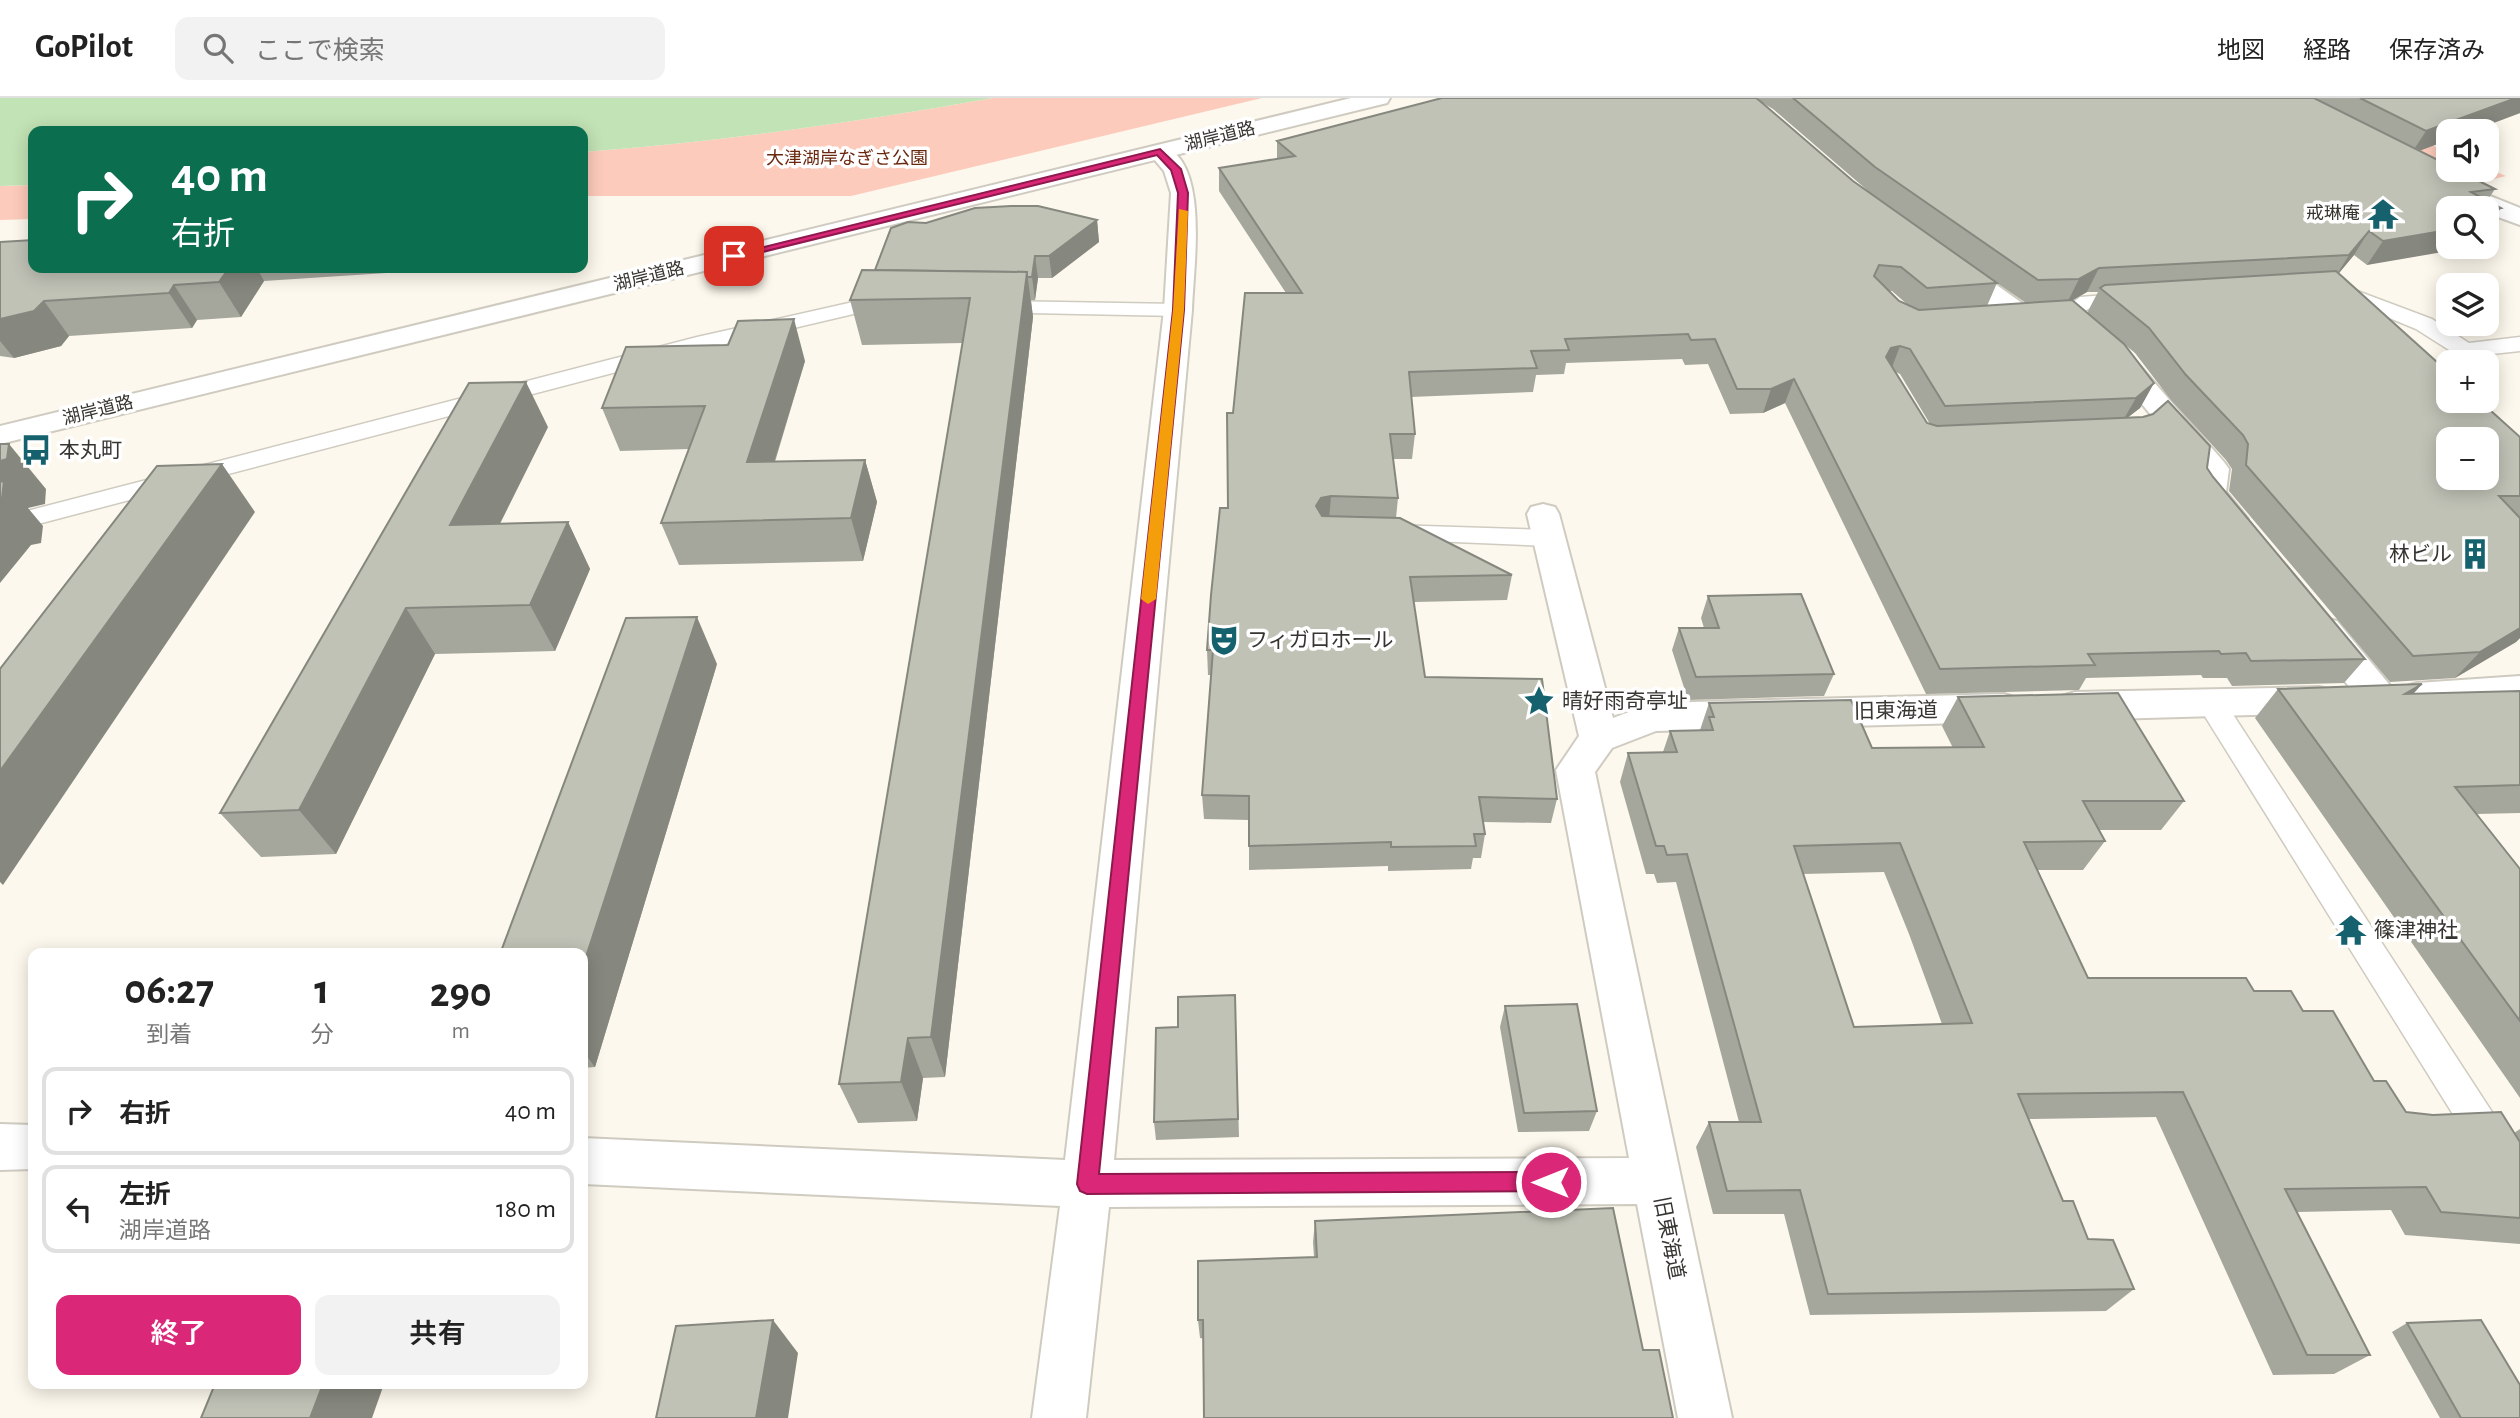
<!DOCTYPE html>
<html lang="ja">
<head>
<meta charset="utf-8">
<style>
  :root { --surface:#fff; --page:#f2f2f2; --text:#222; --muted:#767676; --line:#e0e0e0; --accent:#db2777 }
  body { margin:0; font-family:"Alegreya Sans","Noto Sans JP",sans-serif; background:var(--page); color:var(--text); height:100vh; display:flex; flex-direction:column; font-size:26px; white-space:nowrap }
  * { box-sizing:border-box; margin:0 }
  p { font-size:23px; color:var(--muted) }
  .icon { flex:none; width:38px; height:38px; fill:none; stroke:currentColor; stroke-width:2; stroke-linecap:round; stroke-linejoin:round }
  .map { position:relative; flex:1; overflow:hidden }
  .sheet { position:absolute; left:28px; top:850px; width:560px; height:441px; display:flex; flex-direction:column; background:var(--surface); border-radius:14px; box-shadow:0 4px 18px #0003 }
  .sheet>* { flex:none }
  .banner { position:absolute; left:28px; top:28px; width:560px; height:147px; border-radius:14px; box-shadow:0 4px 18px #0003; background:#0b6e4f; color:#fff; overflow:hidden }
  .buttons { position:absolute; left:2436px; top:21px; display:grid; gap:14px }
  .buttons a { display:grid; place-items:center; width:63px; height:63px; border-radius:14px; background:var(--surface); box-shadow:0 4px 18px #0003; font-size:35px }
  .pin { position:absolute; display:grid; place-items:center; width:60px; height:60px; color:#fff; margin:-30px; border-radius:14px; box-shadow:0 4px 10px #0006 }
  .me { position:absolute; width:77px; margin:-38px; rotate:270deg; stroke-linejoin:round; filter:drop-shadow(0 0 5px #0008) }
  .turn { display:flex; align-items:center; gap:24px; height:147px; padding:0 28px; font-size:32px }
  .turn .icon { width:91px; height:91px; stroke-width:2.5 }
  .turn b { display:block; font-size:49px; line-height:60px }
  .eta { display:flex; justify-content:space-evenly; align-items:center; height:119px; text-align:center }
  .eta b { font-size:42px; font-weight:600; line-height:49px }
  .primary-button { display:flex; gap:14px; margin-top:auto; padding:14px 28px }
  .primary-button a { flex:1; height:80px; border-radius:14px; background:var(--accent); color:#fff; font-size:28px; font-weight:600; line-height:80px; text-align:center }
  .primary-button a+a { background:var(--page); color:var(--text) }
  ul { padding:0; list-style:none }
  li { display:flex; align-items:center; gap:21px; height:88px; margin:0 14px 10px; padding:0 14px; border:4px solid var(--line); border-radius:14px }
  li div { flex:1 }
  li b { display:block; font-size:26px }
  li em { font-style:normal }
  header { display:flex; align-items:center; gap:42px; box-sizing:border-box; height:98px; padding:0 35px; background:var(--surface); border-bottom:2px solid var(--line) }
  header strong { font-size:33px }
  nav { display:flex; gap:38px; margin-inline-start:auto; font-size:24px }
  .search { width:490px; height:63px; background:var(--page); display:flex; align-items:center; gap:18px; box-sizing:border-box; padding:0 24px; border-radius:14px; color:var(--muted); font-size:26px }
  .map>svg:first-child { display:block }
  .green { fill:#fdcbbb }
  .water { fill:#c2e3b5 }
  .lines { fill:none; stroke-linecap:round; stroke-linejoin:round }
  .service-casing { stroke:#cfcbc0; stroke-width:3 }
  .minor-casing { stroke:#cfcbc0; stroke-width:4 }
  .secondary-casing { stroke:#cfcbc0; stroke-width:4 }
  .service { fill:#fff; fill-rule:evenodd }
  .minor { fill:#fff; fill-rule:evenodd }
  .secondary { fill:#fff; fill-rule:evenodd }
  .wall { fill:#a5a79d; fill-rule:evenodd }
  .shaded-wall { fill:#86887f }
  .building { fill:#c0c2b6; stroke:#86887f; stroke-width:2; fill-rule:evenodd }
  .route { fill:#db2777; stroke:#8e194d; stroke-width:2 }
  .slow { fill:#f59e0b }
  .labels { text-anchor:middle; dominant-baseline:central; stroke-width:7; stroke-linejoin:round; paint-order:stroke }
  .far-street-label { font-size:18px; fill:#373531; stroke:#fff }
  .far-park-label { font-size:18px; fill:#6a280f; stroke:#fff }
  .far-poi-label { font-size:18px; fill:#373531; stroke:#fff; text-anchor:end }
  .poi-label { font-size:21px; fill:#373531; stroke:#fff; text-anchor:start }
  .street-label { font-size:21px; fill:#373531; stroke:#fff }
</style>
</head>
<body>
<header>
<strong>GoPilot</strong>
<div class="search"><svg class="icon" aria-label="search" viewBox="0 0 24 24"><circle cx="10" cy="10" r="6"/><path d="M15 15l6 6"/></svg>ここで検索</div>
<nav><a>地図</a><a>経路</a><a>保存済み</a></nav>
</header>
<div class="map">
<svg width="2520" height="1320" viewBox="0 0 2520 1320">
  <rect width="100%" height="100%" fill="#fdf8ed"/>
  <g class="green">
    <path d="M 993,0 L 1262,0 L 851,98 L 583,98 L 583,54 C 720,44 857,24 993,0 Z"/>
    <polygon points="2327,2 2448,54 2448,72 2487,70 2506,78 2475,86 2458,83"/>
    <polygon points="33,87 33,121 0,122 0,88"/>
  </g>
  <path class="water" d="M 0,0 L 993,0 C 857,24 720,44 583,54 L 583,33 L 33,33 L 33,87 L 0,88 Z"/>
  <g class="lines">
    <defs>
      <g id="service">
        <polygon points="2336,185 2432,221 2469,245 2520,239 2520,253 2465,259 2457,257 2416,231 2329,195 2326,191 2329,187"/>
        <polygon points="2132,195 2139,197 2143,201 2139,205 2092,209 2068,222 2060,221 2057,216 2080,199"/>
        <polygon points="862,202 899,203 902,208 899,213 862,214 708,250 0,436 0,420 697,239"/>
        <polygon points="993,203 1178,206 1186,207 1189,212 1186,217 1178,218 985,214 982,209 985,204"/>
        <polygon points="1393,427 1549,432 1558,434 1562,440 1558,446 1549,448 1384,441 1380,435 1384,429"/>
        <polygon points="2211,595 2221,598 2520,1057 2520,1108 2507,1103 2201,612 2197,605 2201,598"/>
      </g>
      <g id="minor">
        <path d="M 1160,47 C 1211,60 1193,171 1192,212 L 1114,1062 L 1629,1060 L 1556,672 L 1579,638 L 1527,416 L 1531,409 L 1543,406 L 1555,409 L 1559,416 L 1613,620 L 1653,605 L 2004,596 L 2017,600 L 2023,610 L 2017,620 L 2004,624 L 1656,633 L 1612,650 L 1595,674 L 1732,1320 L 1678,1320 L 1637,1106 L 1109,1109 L 1086,1320 L 1032,1320 L 1060,1108 L 583,1086 L 583,1040 L 1065,1062 L 1164,212 L 1171,95 L 1164,73 L 1148,54 L 1152,49 Z"/>
        <path d="M 2453,83 L 2520,110 L 2520,127 L 2487,115 L 2487,110 C 2471,110 2450,103 2441,90 L 2444,85 Z"/>
        <path d="M 1950,158 L 1959,160 L 2026,208 L 2065,210 L 2069,216 L 2065,222 C 2048,226 2027,227 2010,223 L 1941,172 L 1937,166 L 1941,160 Z"/>
        <path d="M 2114,247 L 2124,250 L 2224,364 L 2229,371 L 2226,394 L 2248,421 L 2244,428 C 2218,435 2207,415 2194,395 L 2197,372 L 2100,256 L 2104,250 Z"/>
        <polygon points="2324,520 2337,523 2393,591 2399,601 2393,611 2380,614 2367,611 2311,541 2306,532 2311,523"/>
        <polygon points="2520,578 2520,604 2417,611 2404,607 2399,598 2404,589 2417,585"/>
        <polygon points="2319,589 2332,592 2338,602 2332,612 2319,615 2075,622 2062,618 2056,608 2062,598 2075,594"/>
        <polygon points="0,1026 33,1027 33,1071 0,1072"/>
      </g>
      <polygon id="secondary" points="1351,0 1390,0 1387,5 0,346 0,328"/>
    </defs>
    <use href="#service" class="service-casing"/>
    <use href="#minor" class="minor-casing"/>
    <use href="#secondary" class="secondary-casing"/>
    <use href="#service" class="service"/>
    <use href="#minor" class="minor"/>
    <use href="#secondary" class="secondary"/>
  </g>
  <g class="wall">
    <path d="M 1442,0 L 2520,0 L 2520,15 L 2472,33 L 2448,33 L 2448,42 L 2419,53 L 2495,91 L 2487,103 L 2492,122 L 2496,124 L 2487,136 L 2487,110 L 2367,167 L 2354,157 L 2339,175 L 2520,339 L 2520,540 L 2516,544 L 2455,580 L 2390,584 L 2229,393 L 2232,371 L 2226,362 L 2171,302 L 2135,255 L 2087,215 L 2098,194 L 2087,194 L 2072,203 L 2154,285 L 2140,310 L 2128,319 L 2207,370 L 2213,379 L 2365,561 L 2344,585 L 2232,588 L 2227,580 L 2203,580 L 2201,577 L 2086,580 L 2079,592 L 1926,596 L 1785,305 L 1763,315 L 1730,316 L 1708,266 L 1685,267 L 1682,261 L 1566,265 L 1564,276 L 1536,277 L 1533,294 L 1411,299 L 1415,336 L 1412,361 L 1393,361 L 1398,400 L 1396,420 L 1512,477 L 1507,502 L 1414,504 L 1425,579 L 1557,701 L 1551,725 L 1483,724 L 1485,736 L 1481,760 L 1473,760 L 1471,771 L 1388,773 L 1388,768 L 1249,772 L 1249,722 L 1204,721 L 1202,697 L 1211,577 L 1208,577 L 1207,552 L 1228,410 L 1233,315 L 1286,195 L 1219,93 L 1219,70 L 1277,61 L 1277,43 ZM 1763,5 L 1773,11 L 1867,92 L 1853,83 ZM 1997,185 L 2026,205 L 1987,208 ZM 1889,193 L 1892,193 L 1909,208 L 1899,203 ZM 1896,274 L 1900,276 L 1930,326 L 1927,325 Z"/>
    <polygon points="1097,122 1099,144 1052,180 1038,180 1035,202 1031,202 1033,219 945,979 923,980 917,1023 858,1025 839,986 963,245 862,247 850,202 875,172"/>
    <polygon points="0,144 33,170 463,170 264,183 241,219 197,222 192,230 69,238 61,248 14,260 0,258"/>
    <polygon points="728,247 805,263 775,364 865,362 877,404 863,463 679,467 661,425 689,351 620,353 602,310"/>
    <polygon points="548,329 500,426 568,424 590,471 555,553 435,556 336,756 261,759 220,715"/>
    <polygon points="1708,498 1834,576 1824,598 1688,602 1672,552 1679,530 1704,530 1701,520"/>
    <polygon points="717,566 595,969 583,970 583,856"/>
    <polygon points="2422,586 2413,596 2520,593 2520,715 2477,716 2520,771 2520,1000 2255,620 2278,591"/>
    <path d="M 1958,599 L 2184,703 L 2161,732 L 2098,732 L 2105,743 L 2083,772 L 2038,772 L 2088,880 L 2254,893 L 2303,913 L 2406,1014 L 2514,1035 L 2520,1031 L 2520,1146 L 2405,1137 L 2391,1112 L 2297,1114 L 2370,1257 L 2334,1276 L 2273,1277 L 2156,1019 L 2029,1021 L 2063,1103 L 2088,1141 L 2134,1191 L 2106,1213 L 1810,1217 L 1784,1116 L 1713,1116 L 1696,1049 L 1709,1024 L 1739,1024 L 1676,784 L 1657,785 L 1654,776 L 1646,776 L 1620,684 L 1628,655 L 1663,654 L 1670,633 L 1700,632 L 1709,605 L 1872,650 L 1953,650 L 1942,628 ZM 1884,774 L 1909,836 L 1942,926 L 1854,929 L 1803,776 Z"/>
    <polygon points="1235,897 1239,1039 1156,1042 1154,1024 1178,929"/>
    <polygon points="1505,908 1597,1013 1589,1033 1518,1034 1500,929"/>
    <polygon points="1315,1123 1643,1252 1673,1320 1200,1240 1198,1222 1314,1159 1313,1144"/>
    <polygon points="2407,1225 2520,1320 2440,1320 2392,1234"/>
  </g>
  <g class="shaded-wall">
    <polygon points="2516,0 2520,0 2520,15 2472,33 2448,33 2448,42 2411,56 2426,33"/>
    <polygon points="2501,110 2490,125 2496,124 2487,136 2487,113"/>
    <polygon points="1097,122 1099,144 1052,180 1049,158"/>
    <polygon points="2448,132 2448,149 2472,149 2367,167 2383,143"/>
    <polygon points="2369,133 2354,157 2334,181 2349,157"/>
    <polygon points="1035,158 1038,180 1035,202 1032,179"/>
    <polygon points="229,170 257,170 264,183 241,219 219,184"/>
    <polygon points="2099,170 2087,194 2067,205 2079,181"/>
    <polygon points="1027,174 1033,219 945,979 931,939"/>
    <polygon points="174,187 197,222 192,230 169,195"/>
    <polygon points="44,203 69,238 61,248 14,260 0,243 0,221"/>
    <polygon points="794,221 805,263 761,407 747,364"/>
    <polygon points="1900,248 1891,272 1886,259 1891,250"/>
    <polygon points="1794,281 1785,305 1763,315 1771,291"/>
    <polygon points="526,284 548,329 476,473 450,427"/>
    <polygon points="2154,285 2140,310 2122,324 2136,300"/>
    <polygon points="9,346 46,391 45,406 28,410 43,428 41,445 31,447 0,485 0,363"/>
    <polygon points="865,362 877,404 863,463 851,420"/>
    <polygon points="222,366 255,414 3,787 0,784 0,673"/>
    <polygon points="1331,398 1329,423 1320,425 1316,408 1321,400"/>
    <polygon points="568,424 590,471 555,553 530,507"/>
    <polygon points="406,510 435,556 336,756 299,712"/>
    <polygon points="697,519 717,566 595,969 583,953 583,868"/>
    <polygon points="2520,530 2520,540 2516,544 2455,580 2480,554"/>
    <polygon points="2422,586 2395,616 2405,596"/>
    <polygon points="908,940 923,980 917,1023 901,984"/>
    <polygon points="773,1222 798,1255 788,1320 756,1320"/>
    <polygon points="323,1286 384,1286 372,1320 310,1320"/>
  </g>
  <g class="building">
    <polygon points="1442,0 1756,0 1760,3 1853,83 1997,185 1927,190 1901,169 1879,167 1874,178 1899,203 1919,212 2072,202 2124,246 2154,285 2136,300 1945,308 1910,251 1900,248 1891,250 1886,259 1927,325 1937,328 2143,319 2153,316 2168,303 2210,348 2207,370 2213,379 2365,561 2251,563 2246,555 2221,556 2219,553 2088,556 2095,567 1940,571 1794,281 1771,291 1737,291 1715,241 1691,242 1688,236 1565,241 1569,252 1531,253 1537,270 1409,274 1415,336 1390,336 1398,400 1331,398 1321,400 1316,408 1322,418 1400,420 1512,477 1410,479 1425,579 1542,581 1557,701 1479,699 1485,736 1474,736 1476,748 1391,749 1391,744 1249,748 1249,698 1202,697 1213,552 1207,552 1211,497 1220,410 1228,410 1227,315 1233,315 1245,195 1302,195 1219,70 1295,58 1277,43"/>
    <polygon points="1793,0 2314,0 2448,67 2448,72 2457,72 2495,91 2471,94 2501,110 2487,113 2487,110 2448,110 2448,132 2383,143 2369,133 2349,157 2099,170 2079,181 2038,182 1875,69"/>
    <polygon points="2360,0 2516,0 2426,33"/>
    <polygon points="1011,108 1038,108 1097,122 1049,158 1035,158 1032,179 1027,179 1027,174 875,172 891,130 908,124 926,125 975,110"/>
    <polygon points="2487,119 2496,124 2487,126"/>
    <polygon points="33,142 33,170 229,170 219,184 174,187 169,195 44,203 34,213 0,221 0,144"/>
    <polygon points="862,172 1027,174 931,939 908,940 901,984 839,986 970,200 850,202"/>
    <path d="M 2336,173 L 2448,274 L 2448,303 L 2480,303 L 2520,339 L 2520,398 L 2499,398 L 2520,420 L 2520,530 L 2480,554 L 2413,558 L 2246,367 L 2248,346 L 2243,337 L 2186,277 L 2149,230 L 2100,190 L 2105,187 ZM 2448,341 L 2487,341 L 2487,380 L 2448,380 Z"/>
    <polygon points="794,221 747,364 865,362 851,420 661,425 705,308 602,310 626,249 728,247 738,223"/>
    <polygon points="526,284 450,427 568,424 530,507 406,510 299,712 220,715 469,285"/>
    <polygon points="0,346 9,346 7,361 0,363"/>
    <polygon points="222,366 0,673 0,571 157,368"/>
    <polygon points="4,383 2,400 0,400 0,384"/>
    <polygon points="1801,496 1834,576 1696,579 1679,530 1719,530 1708,498"/>
    <polygon points="697,519 583,868 583,856 500,856 626,520"/>
    <polygon points="2422,586 2405,596 2520,593 2520,687 2455,689 2520,771 2520,923 2278,591"/>
    <path d="M 2118,595 L 2184,703 L 2083,703 L 2105,743 L 2024,744 L 2088,880 L 2246,880 L 2254,893 L 2291,893 L 2303,913 L 2333,913 L 2374,983 L 2386,983 L 2406,1014 L 2433,1017 L 2501,1014 L 2520,1044 L 2520,1120 L 2441,1114 L 2426,1089 L 2285,1091 L 2370,1257 L 2307,1257 L 2183,994 L 2018,996 L 2063,1103 L 2073,1103 L 2088,1141 L 2113,1142 L 2134,1191 L 1828,1196 L 1800,1092 L 1727,1093 L 1709,1024 L 1761,1024 L 1687,756 L 1667,757 L 1664,748 L 1656,748 L 1628,655 L 1677,654 L 1670,633 L 1713,632 L 1709,619 L 1714,619 L 1709,605 L 1851,602 L 1872,650 L 1984,649 L 1958,599 ZM 1900,745 L 1926,809 L 1972,925 L 1854,929 L 1794,748 Z"/>
    <polygon points="1235,897 1238,1021 1154,1024 1156,930 1178,929 1178,899"/>
    <polygon points="1577,906 1597,1013 1524,1015 1505,908"/>
    <polygon points="1613,1110 1643,1252 1659,1252 1673,1320 1204,1320 1203,1222 1198,1222 1198,1163 1317,1159 1315,1123"/>
    <polygon points="773,1222 756,1320 656,1320 676,1228"/>
    <polygon points="2481,1222 2520,1287 2520,1320 2461,1320 2407,1225"/>
    <polygon points="215,1286 323,1286 310,1320 201,1320"/>
  </g>
  <polygon class="route" points="1160,51 1181,71 1188,95 1184,212 1099,1076 1551,1074 1558,1077 1561,1084 1558,1091 1551,1093 1087,1096 1080,1093 1077,1086 1173,212 1178,95 1171,72 1157,57 734,161 728,158"/>
  <polygon class="slow" points="1179,111 1188,113 1184,212 1156,501 1148,506 1141,501 1173,212"/>
  <defs>
    <symbol id="temple-bare" viewBox="-9 -9 18 18"><path d="M0-6L5-2H3V0L6.5 2.5H4V6H1.5V3h-3V6H-4V2.5H-6.5L-3 0V-2H-5Z" fill="#15616d" stroke="#fff" stroke-width="2.5" paint-order="stroke"/></symbol>
    <symbol id="bus-bare" viewBox="-9 -9 18 18"><path d="M-5-6H5V4H4V6H2V4H-2V6H-4V4H-5ZM-3.5-4V0h7V-4ZM-3.5 1.2v1.5H-2V1.2ZM2 1.2v1.5H3.5V1.2Z" fill="#15616d" stroke="#fff" stroke-width="2.5" paint-order="stroke"/></symbol>
    <symbol id="building-bare" viewBox="-9 -9 18 18"><path d="M-4-6H4V6H1V3H-1V6H-4ZM-2.5-4.3h1.7v1.8h-1.7ZM.8-4.3h1.7v1.8H.8ZM-2.5-1h1.7V.8h-1.7ZM.8-1h1.7V.8H.8Z" fill="#15616d" stroke="#fff" stroke-width="2.5" paint-order="stroke"/></symbol>
    <symbol id="theatre-bare" viewBox="-9 -9 18 18"><path d="M-5-5.5Q0-4 5-5.5V0Q5 5 0 6Q-5 5-5 0ZM-3.3-2.5H-1v1.5H-3.3ZM1-2.5H3.3v1.5H1ZM-2.8 1Q0 5.5 2.8 1Z" fill="#15616d" stroke="#fff" stroke-width="2.5" paint-order="stroke"/></symbol>
    <symbol id="sight-bare" viewBox="-9 -9 18 18"><path d="M0-6L1.8-2.2L6-1.7L2.9 1.2L3.7 5.4L0 3.3L-3.7 5.4L-2.9 1.2L-6-1.7L-1.8-2.2Z" fill="#15616d" stroke="#fff" stroke-width="2.5" paint-order="stroke"/></symbol>
  </defs>
  <g fill-rule="evenodd">
    <use href="#temple-bare" x="2361" y="94" width="44" height="44"/>
    <use href="#bus-bare" x="14" y="330" width="44" height="44"/>
    <use href="#building-bare" x="2453" y="434" width="44" height="44"/>
    <use href="#theatre-bare" x="1202" y="520" width="44" height="44"/>
    <use href="#sight-bare" x="1517" y="581" width="44" height="44"/>
    <use href="#temple-bare" x="2329" y="810" width="44" height="44"/>
  </g>
  <g class="labels">
    <g class="far-street-label">
      <text transform="translate(1220 39) rotate(-14)">湖岸道路</text>
      <text transform="translate(649 179) rotate(-14)">湖岸道路</text>
      <text transform="translate(98 313) rotate(-14)">湖岸道路</text>
    </g>
    <g class="far-park-label">
      <text x="847" y="61">大津湖岸なぎさ公園</text>
    </g>
    <g class="far-poi-label">
      <text x="2360" y="116">戒琳庵</text>
    </g>
    <g class="poi-label">
      <text x="59" y="352">本丸町</text>
      <text x="2452" y="456" text-anchor="end">林ビル</text>
      <text x="1247" y="542">フィガロホール</text>
      <text x="1562" y="603">晴好雨奇亭址</text>
      <text x="2374" y="832">篠津神社</text>
    </g>
    <g class="street-label">
      <text transform="translate(1896 613) rotate(-1)">旧東海道</text>
      <text transform="translate(1669 1140) rotate(79)">旧東海道</text>
    </g>
  </g>
</svg>
<div class="buttons">
<a><svg class="icon" aria-label="sound" viewBox="0 0 24 24"><path d="M4 9h4l5-4v14l-5-4H4zM17 9q2 3 0 6"/></svg></a>
<a><svg class="icon" aria-label="search" viewBox="0 0 24 24"><circle cx="10" cy="10" r="6"/><path d="M15 15l6 6"/></svg></a>
<a><svg class="icon" aria-label="layers" viewBox="0 0 24 24"><path d="M12 4l9 5-9 5-9-5zM3 14l9 5 9-5"/></svg></a>
<a>+</a>
<a>−</a>
</div>
<div class="pin" style="left:734px;top:158px;background:#d93025"><svg class="icon" aria-label="arrive" viewBox="0 0 24 24"><path d="M6 21V4h12l-3 4 3 4H6"/></svg></div>
<svg class="me" style="left:1551px;top:1084px" viewBox="-20 -20 40 40"><circle r="17" fill="#db2777" stroke="#fff" stroke-width="3"/><path d="M0-11L8 9 0 5-8 9z" fill="#fff"/></svg>
<div class="banner">
<div class="turn"><svg class="icon" aria-label="right" viewBox="0 0 24 24"><path d="M7 20v-9h11M14 6l5 5-5 5"/></svg><div><b>40 m</b>右折</div></div>
</div>
<section class="sheet">
<div class="eta">
<div><b>06:27</b><p>到着</p></div>
<div><b>1</b><p>分</p></div>
<div><b>290</b><p>m</p></div>
</div>
<ul>
<li><svg class="icon" aria-label="right" viewBox="0 0 24 24"><path d="M7 20v-9h11M14 6l5 5-5 5"/></svg><div><b>右折</b></div><em>40 m</em></li>
<li><svg class="icon" aria-label="left" viewBox="0 0 24 24"><path d="M17 20v-9H6M10 6l-5 5 5 5"/></svg><div><b>左折</b><p>湖岸道路</p></div><em>180 m</em></li>
</ul>
<div class="primary-button"><a>終了</a><a>共有</a></div>
</section>
</div>
</body>
</html>
